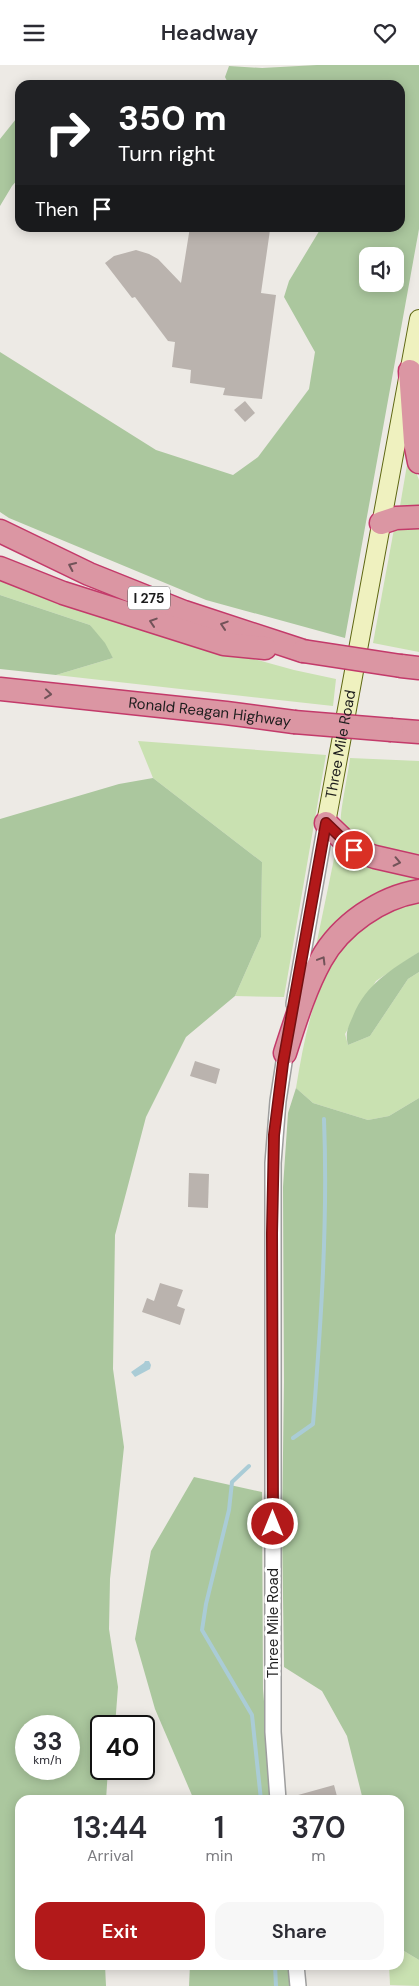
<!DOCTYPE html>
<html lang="en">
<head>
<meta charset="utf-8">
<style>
  :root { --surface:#fff; --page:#f7f7f7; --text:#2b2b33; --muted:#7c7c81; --accent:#b2191a }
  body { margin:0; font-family:"DM Sans",sans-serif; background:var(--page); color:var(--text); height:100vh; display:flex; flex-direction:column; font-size:19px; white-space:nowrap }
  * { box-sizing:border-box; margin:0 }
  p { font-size:16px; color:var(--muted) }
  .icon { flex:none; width:28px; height:28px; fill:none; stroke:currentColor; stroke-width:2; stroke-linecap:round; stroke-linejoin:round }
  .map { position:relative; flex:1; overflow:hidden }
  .side { position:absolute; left:15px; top:1730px; width:389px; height:175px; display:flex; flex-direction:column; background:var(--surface); border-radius:15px; box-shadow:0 2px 12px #0003 }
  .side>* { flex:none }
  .hud { position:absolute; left:15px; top:15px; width:390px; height:152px; border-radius:15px; box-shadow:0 2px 12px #0003; background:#202124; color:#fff; overflow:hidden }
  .buttons { position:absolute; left:359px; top:182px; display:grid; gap:10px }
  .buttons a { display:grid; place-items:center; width:45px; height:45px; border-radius:10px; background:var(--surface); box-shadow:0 2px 12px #0003; font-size:25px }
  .speed { position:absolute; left:15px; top:1650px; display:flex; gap:10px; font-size:25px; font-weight:700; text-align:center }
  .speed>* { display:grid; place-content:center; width:65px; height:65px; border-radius:50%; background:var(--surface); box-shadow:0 2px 12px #0003; line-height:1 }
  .speed small { font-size:12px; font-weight:400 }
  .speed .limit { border:2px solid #111; border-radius:8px; background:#fff; color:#111 }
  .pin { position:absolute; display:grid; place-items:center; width:42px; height:42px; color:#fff; margin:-21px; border:2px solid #fff; border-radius:50%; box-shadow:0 1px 5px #0007 }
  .me { position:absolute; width:55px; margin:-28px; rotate:0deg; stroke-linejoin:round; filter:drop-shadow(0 0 4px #0008) }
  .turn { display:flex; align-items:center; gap:18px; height:105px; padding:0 20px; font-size:22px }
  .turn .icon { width:65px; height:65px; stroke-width:2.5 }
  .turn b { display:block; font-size:35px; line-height:42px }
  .then { display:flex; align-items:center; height:48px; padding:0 20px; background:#0003; gap:10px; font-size:19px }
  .eta { display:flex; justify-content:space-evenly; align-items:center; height:85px; text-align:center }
  .eta b { font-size:30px; font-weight:600; line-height:35px }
  .cta { display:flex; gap:10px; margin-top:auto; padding:10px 20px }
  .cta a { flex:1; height:58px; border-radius:15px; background:var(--accent); color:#fff; font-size:20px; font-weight:600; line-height:58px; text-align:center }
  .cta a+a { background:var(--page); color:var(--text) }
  header { display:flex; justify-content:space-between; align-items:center; height:65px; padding:0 20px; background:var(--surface); font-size:22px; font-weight:600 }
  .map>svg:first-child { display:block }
  .grass { fill:#c9e1b1 }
  .forest { fill:#abc79e; fill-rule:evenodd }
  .water { fill:#aaccd6 }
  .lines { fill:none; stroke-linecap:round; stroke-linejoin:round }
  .stream { stroke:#aaccd6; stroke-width:4 }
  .building { fill:#bab3ae }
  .tertiary-casing { stroke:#9e9e9e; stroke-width:18 }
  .secondary-casing { stroke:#5e6712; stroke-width:20 }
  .motorway-casing { stroke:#c33a6a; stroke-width:25 }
  .tertiary { stroke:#fff; stroke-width:15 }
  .secondary { stroke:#eff1bf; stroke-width:18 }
  .motorway { stroke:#db96a3; stroke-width:22 }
  .motorway-bridge-casing { stroke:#c33a6a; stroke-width:25; stroke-linecap:butt }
  .motorway-bridge { stroke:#db96a3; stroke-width:22 }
  .oneway { stroke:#725359 }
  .route-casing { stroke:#741011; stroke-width:12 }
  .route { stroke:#b2191a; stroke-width:9 }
  .labels { text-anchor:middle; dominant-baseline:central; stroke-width:5; stroke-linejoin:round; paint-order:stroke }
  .shield { fill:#fff; stroke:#616161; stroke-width:1 }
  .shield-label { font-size:14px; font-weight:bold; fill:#1d1d1d }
  .street-label { font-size:15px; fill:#1d1d1d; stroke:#fff }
</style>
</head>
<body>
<header><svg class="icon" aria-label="menu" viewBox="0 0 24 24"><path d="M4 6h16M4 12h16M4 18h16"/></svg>Headway<svg class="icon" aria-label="heart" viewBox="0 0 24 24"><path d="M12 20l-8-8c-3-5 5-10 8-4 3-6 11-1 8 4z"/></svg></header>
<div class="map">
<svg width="419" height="1921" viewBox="0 0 419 1921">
  <rect width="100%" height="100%" fill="#edeae5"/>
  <g class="grass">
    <polygon points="409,388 419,415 419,444 399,447"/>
    <polygon points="419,463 419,587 373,578 394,464"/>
    <polygon points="0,512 77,545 294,605 336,614 333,641 56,610 113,593 90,560 0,530"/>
    <polygon points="138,676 326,690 284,932 235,931 261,872 262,797 153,713"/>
    <path d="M 350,693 L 419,696 L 419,793 C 396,788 350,785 341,758 C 339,751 349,704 350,693 Z"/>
    <polygon points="337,786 419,810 419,819 318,885 316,881 335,789"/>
    <path d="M 419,838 L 419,887 L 376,916 L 345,969 L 348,980 L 370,971 L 408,914 L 419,907 L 419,1033 L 389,1051 L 368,1055 L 313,1038 L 296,1023 C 304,975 313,924 341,882 C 347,873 386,846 397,843 C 404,840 412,840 419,838 Z"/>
    <polygon points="399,1883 419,1895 419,1921 390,1920 389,1900 399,1900"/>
  </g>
  <g class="forest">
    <path d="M 317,0 L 419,0 L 419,164 L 345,573 L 206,535 L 9,453 L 0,447 L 0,287 L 156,385 L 233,410 L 258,392 L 309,324 L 315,287 L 284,232 L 289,216 L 321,163 L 400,162 L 400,20 L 229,20 L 225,12 L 229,1 L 262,3 ZM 395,191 L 395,219 L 368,219 L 368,191 Z"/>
    <polygon points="20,49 20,112 12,121 0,141 0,74"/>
    <polygon points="0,530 90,560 105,578 113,593 56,610 0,604"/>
    <path d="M 153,713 L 262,797 L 261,872 L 235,931 L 186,972 L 146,1052 L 115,1170 L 113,1304 L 124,1382 L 110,1514 L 109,1564 L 118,1622 L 115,1661 L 101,1661 L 101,1704 L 108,1704 L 106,1735 L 20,1735 L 20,1900 L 105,1900 L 106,1921 L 0,1921 L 0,754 L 119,719 ZM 26,1661 L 69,1661 L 69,1704 L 26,1704 Z"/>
    <path d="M 419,887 L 419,907 L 408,914 L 370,971 L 348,980 C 345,967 348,963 353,951 C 366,919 391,905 419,887 Z"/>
    <polygon points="296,1023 313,1038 368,1055 389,1051 419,1033 419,1895 399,1883 399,1735 363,1735 347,1671 322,1626 284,1602 282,1460 284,1317 283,1122 288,1048"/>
    <polygon points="194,1412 262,1427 263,1624 272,1735 194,1735 155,1644 135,1574 151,1486"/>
    <polygon points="190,1900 288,1900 290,1921 189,1921"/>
  </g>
  <polygon class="water" points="145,1296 149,1296 151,1300 150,1304 135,1312 131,1307 144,1298"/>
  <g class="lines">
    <g class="stream">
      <path d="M 293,1373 L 313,1359 C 321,1258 328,1155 324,1054"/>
      <polyline points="249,1401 232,1417 229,1445 206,1539 202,1565 252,1650 261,1735"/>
      <polyline points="275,1900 276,1921"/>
    </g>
  </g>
  <g class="building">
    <polygon points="190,162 252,162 270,165 261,228 276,230 262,334 223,330 225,323 190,318 191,305 172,302 175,277 168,276 135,232 132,233 105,198 114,191 136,185 149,189 158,194 181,218"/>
    <polygon points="245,336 255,348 245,357 234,345"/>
    <polygon points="195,996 220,1004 216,1019 190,1011"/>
    <polygon points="189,1108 209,1109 208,1143 188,1142"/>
    <polygon points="160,1218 183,1225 177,1241 185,1244 180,1260 142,1247 147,1233 154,1236"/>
    <polygon points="334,1720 338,1735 292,1735 291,1732"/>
  </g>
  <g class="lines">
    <defs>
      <g id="tertiary">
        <polyline points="294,939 326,758"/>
        <polyline points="278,1735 273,1667 273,1098 278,1036 287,978"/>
        <polyline points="296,1900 298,1921"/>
      </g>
      <g id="secondary">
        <path id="s1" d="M 326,758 L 419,254"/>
      </g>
      <g id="motorway">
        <polyline points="410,306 415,377 419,397"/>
        <polyline points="381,458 396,453 419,452"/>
        <polyline points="0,466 89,509 184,547 303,586"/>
        <polyline points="0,503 63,528 224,579 265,583"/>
        <polyline points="401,601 419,603"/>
        <path id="s2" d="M 0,624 L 226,648 L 294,657"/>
        <polyline points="392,665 419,667"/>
        <polyline points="326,758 354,785 375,792 419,802"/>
        <path d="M 285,988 C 295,957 305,924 321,895 C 340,860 381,832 419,826"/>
      </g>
    </defs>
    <use href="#tertiary" class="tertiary-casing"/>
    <use href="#secondary" class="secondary-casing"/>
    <use href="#motorway" class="motorway-casing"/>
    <use href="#tertiary" class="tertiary"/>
    <use href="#secondary" class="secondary"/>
    <use href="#motorway" class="motorway"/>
    <defs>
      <g id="motorway-bridge">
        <polyline points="303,586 401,601"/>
        <polyline points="294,657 392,665"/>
      </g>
    </defs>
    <use href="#motorway-bridge" class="motorway-bridge-casing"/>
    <use href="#motorway-bridge" class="motorway-bridge"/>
  </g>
  <defs><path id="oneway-chevron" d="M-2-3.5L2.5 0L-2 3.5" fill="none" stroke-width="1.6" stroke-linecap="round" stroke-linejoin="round" transform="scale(1.25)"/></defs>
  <g class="oneway">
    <use href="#oneway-chevron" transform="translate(72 501) rotate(-155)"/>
    <use href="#oneway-chevron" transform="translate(153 557) rotate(-162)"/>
    <use href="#oneway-chevron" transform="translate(224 560) rotate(-162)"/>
    <use href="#oneway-chevron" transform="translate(48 629) rotate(6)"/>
    <use href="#oneway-chevron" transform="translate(397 797) rotate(12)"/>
    <use href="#oneway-chevron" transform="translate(322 895) rotate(-59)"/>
  </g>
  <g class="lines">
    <defs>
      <polyline id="route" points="273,1459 272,1168 274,1070 283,998 326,758 354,785"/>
    </defs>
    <use href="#route" class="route-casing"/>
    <use href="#route" class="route"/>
  </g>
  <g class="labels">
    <rect class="shield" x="128" y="521.5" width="42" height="23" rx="4"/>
    <g class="shield-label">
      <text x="149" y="533">I 275</text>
    </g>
    <g class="street-label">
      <text stroke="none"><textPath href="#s2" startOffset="211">Ronald Reagan Highway</textPath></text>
      <text stroke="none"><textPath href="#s1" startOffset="80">Three Mile Road</textPath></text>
      <text transform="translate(273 1558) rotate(-90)">Three Mile Road</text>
    </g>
  </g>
</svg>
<div class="buttons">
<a><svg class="icon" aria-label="sound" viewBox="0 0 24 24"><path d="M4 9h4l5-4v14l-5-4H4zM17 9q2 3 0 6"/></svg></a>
</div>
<div class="speed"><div>33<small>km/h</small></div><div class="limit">40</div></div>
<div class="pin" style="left:354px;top:785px;background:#d93025"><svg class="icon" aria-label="arrive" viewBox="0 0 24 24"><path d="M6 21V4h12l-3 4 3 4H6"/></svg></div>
<svg class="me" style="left:273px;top:1459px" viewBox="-20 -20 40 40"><circle r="17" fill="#b2191a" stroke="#fff" stroke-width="3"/><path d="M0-11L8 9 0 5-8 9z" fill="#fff"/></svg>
<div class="hud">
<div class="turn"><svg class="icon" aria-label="right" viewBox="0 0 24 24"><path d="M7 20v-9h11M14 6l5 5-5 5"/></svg><div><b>350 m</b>Turn right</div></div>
<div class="then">Then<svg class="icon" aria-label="arrive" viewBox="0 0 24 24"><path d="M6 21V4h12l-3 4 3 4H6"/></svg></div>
</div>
<section class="side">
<div class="eta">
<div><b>13:44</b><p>Arrival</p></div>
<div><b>1</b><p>min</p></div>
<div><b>370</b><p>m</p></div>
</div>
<div class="cta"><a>Exit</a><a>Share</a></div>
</section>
</div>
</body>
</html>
